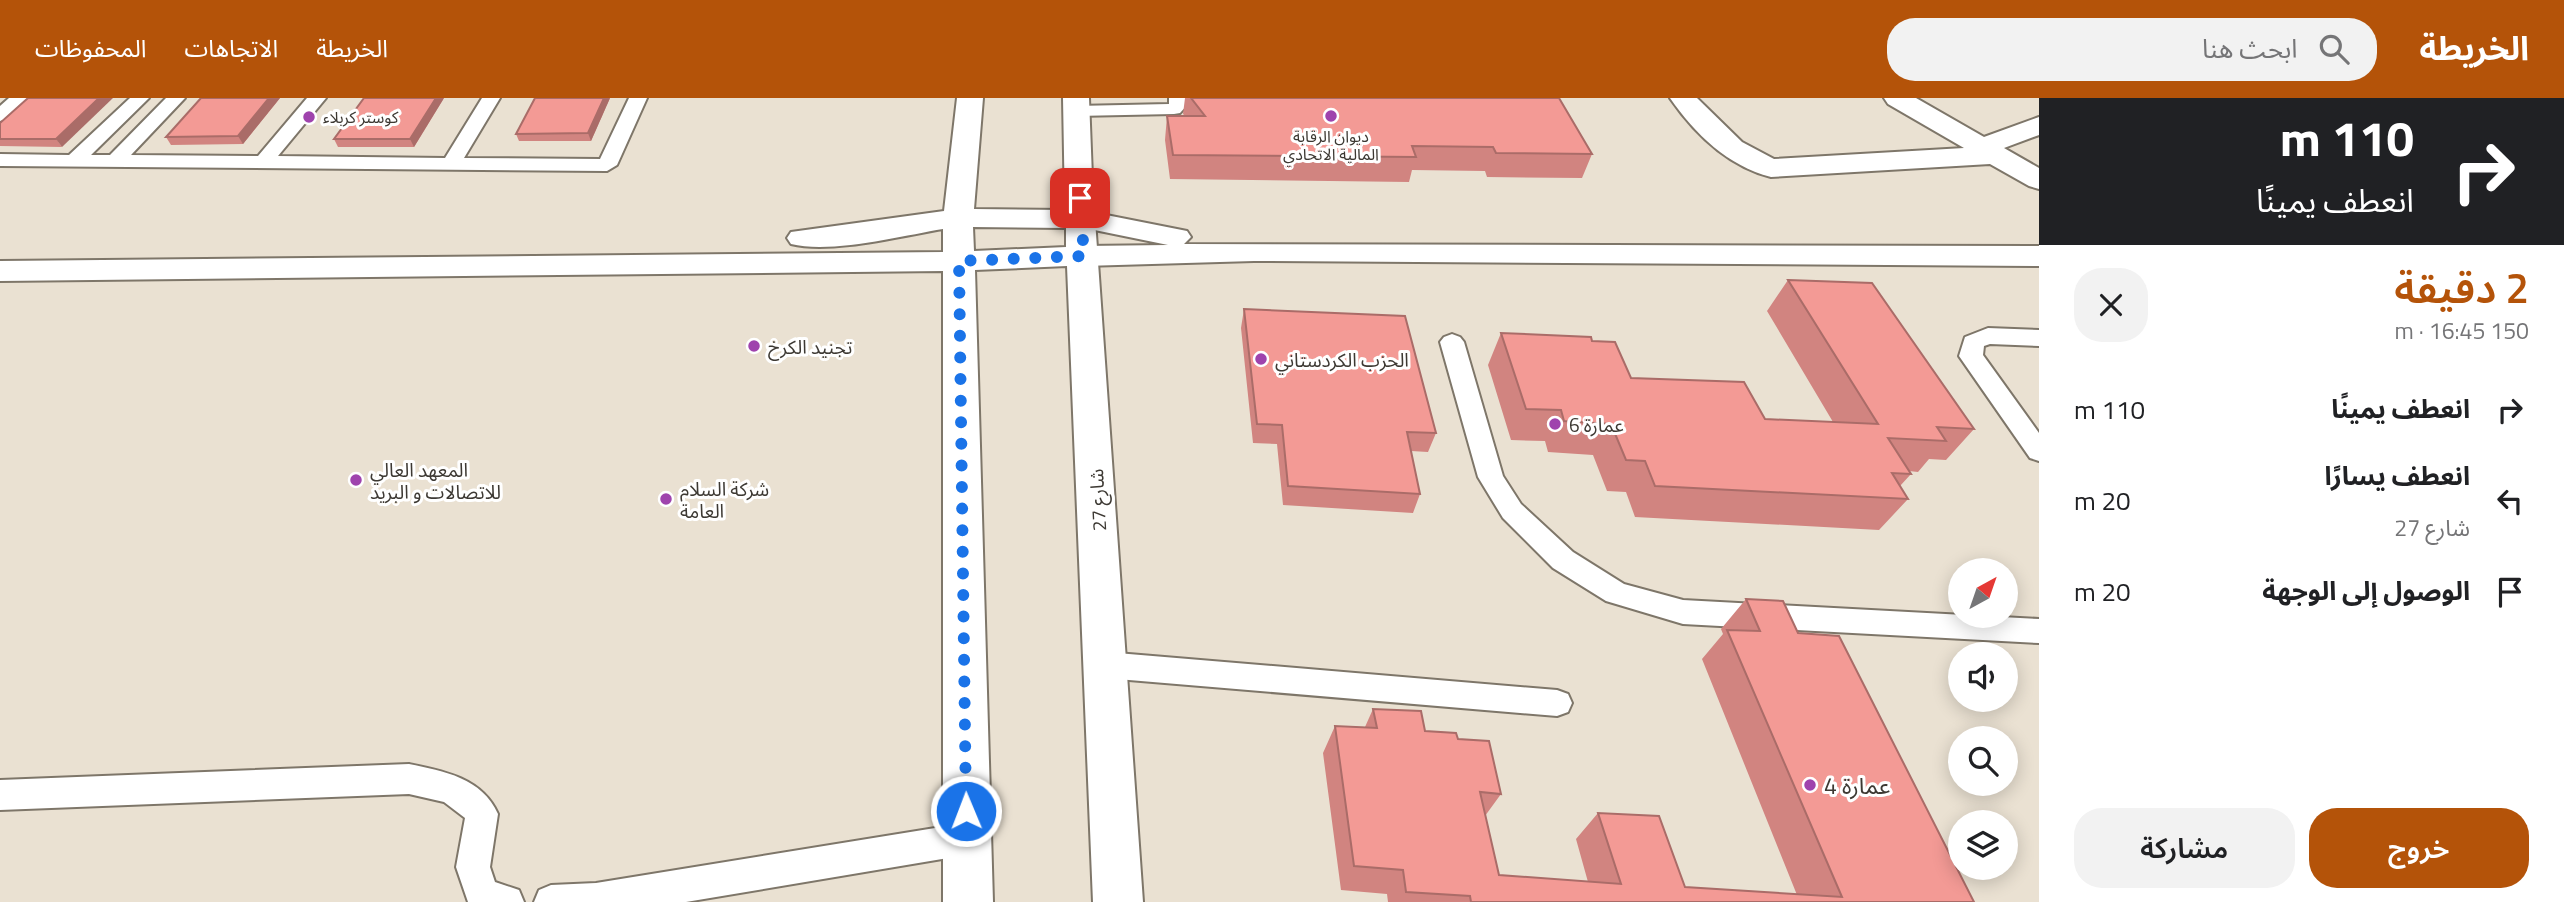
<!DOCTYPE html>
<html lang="ar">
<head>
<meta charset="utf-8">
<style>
  :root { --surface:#fff; --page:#f2f2f2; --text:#202124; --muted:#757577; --accent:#b45309 }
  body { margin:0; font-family:"Titillium Web","Noto Sans Arabic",sans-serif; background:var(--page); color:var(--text); direction:rtl; height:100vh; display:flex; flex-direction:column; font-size:26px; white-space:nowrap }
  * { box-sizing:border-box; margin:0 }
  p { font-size:23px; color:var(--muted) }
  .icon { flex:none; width:38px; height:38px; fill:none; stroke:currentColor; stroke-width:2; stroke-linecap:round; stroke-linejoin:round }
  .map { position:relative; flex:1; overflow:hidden; direction:ltr }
  .sheet { display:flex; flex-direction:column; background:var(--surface); width:525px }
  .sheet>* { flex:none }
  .banner { background:#202124; color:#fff; overflow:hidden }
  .needle { width:46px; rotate:40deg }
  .fabs { position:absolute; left:1948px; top:460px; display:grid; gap:14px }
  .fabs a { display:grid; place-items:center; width:70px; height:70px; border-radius:50%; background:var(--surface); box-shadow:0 4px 18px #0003; font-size:35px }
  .pin { position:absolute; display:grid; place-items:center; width:60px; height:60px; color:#fff; margin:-30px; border-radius:14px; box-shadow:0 4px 10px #0006 }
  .me { position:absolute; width:77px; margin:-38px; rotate:359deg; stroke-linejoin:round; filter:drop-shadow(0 0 5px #0008) }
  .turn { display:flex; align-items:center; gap:24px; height:147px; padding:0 35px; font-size:32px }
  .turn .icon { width:91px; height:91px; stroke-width:2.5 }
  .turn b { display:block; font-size:49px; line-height:60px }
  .round { display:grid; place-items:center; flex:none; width:74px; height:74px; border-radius:28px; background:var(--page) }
  .summary { display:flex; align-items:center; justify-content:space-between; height:119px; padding:0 35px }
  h1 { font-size:42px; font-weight:600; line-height:52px; color:var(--accent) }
  .action { display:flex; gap:14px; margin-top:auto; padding:14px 35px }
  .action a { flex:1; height:80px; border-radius:28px; background:var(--accent); color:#fff; font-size:28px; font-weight:600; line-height:80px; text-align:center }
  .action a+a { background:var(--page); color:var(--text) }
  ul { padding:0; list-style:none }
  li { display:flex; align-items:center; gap:21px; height:91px; padding:0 35px }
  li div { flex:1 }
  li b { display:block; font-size:26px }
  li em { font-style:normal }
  header { display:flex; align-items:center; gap:42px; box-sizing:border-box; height:98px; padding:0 35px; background:var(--accent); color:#fff }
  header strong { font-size:33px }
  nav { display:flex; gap:38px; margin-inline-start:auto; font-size:24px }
  .search { width:490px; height:63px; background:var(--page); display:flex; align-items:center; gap:18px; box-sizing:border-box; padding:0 24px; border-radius:28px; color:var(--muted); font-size:26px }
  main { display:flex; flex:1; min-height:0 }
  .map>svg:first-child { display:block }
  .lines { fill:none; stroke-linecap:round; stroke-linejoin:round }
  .lane-casing { stroke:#7e7669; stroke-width:4 }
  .street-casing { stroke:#7e7669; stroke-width:4 }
  .secondary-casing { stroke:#7e7669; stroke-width:4 }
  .lane { fill:#fff; fill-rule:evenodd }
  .street { fill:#fff; fill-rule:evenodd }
  .secondary { fill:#fff; fill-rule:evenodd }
  .wall { fill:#d18480 }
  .shaded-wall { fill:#aa6c68 }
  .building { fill:#f39a95; stroke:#aa6c68; stroke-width:2 }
  .route { stroke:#1a73e8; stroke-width:12; stroke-dasharray:0 21.6 }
  .poi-dot { fill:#9f43ad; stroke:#fff; stroke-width:2.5 }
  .labels { text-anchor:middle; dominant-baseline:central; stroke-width:6; stroke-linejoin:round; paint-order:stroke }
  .far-poi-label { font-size:16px; fill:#3d3933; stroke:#fff; text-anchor:start }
  .poi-label { font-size:19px; fill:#3d3933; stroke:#fff; text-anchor:start }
  .street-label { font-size:19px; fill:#3d3933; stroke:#fff }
  .near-poi-label { font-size:23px; fill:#3d3933; stroke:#fff; text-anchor:start }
</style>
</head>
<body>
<header>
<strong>الخريطة</strong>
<div class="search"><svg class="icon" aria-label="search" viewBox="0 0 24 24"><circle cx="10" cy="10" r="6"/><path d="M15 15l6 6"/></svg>ابحث هنا</div>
<nav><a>الخريطة</a><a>الاتجاهات</a><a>المحفوظات</a></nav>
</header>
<main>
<section class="sheet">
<div class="banner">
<div class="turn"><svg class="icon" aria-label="right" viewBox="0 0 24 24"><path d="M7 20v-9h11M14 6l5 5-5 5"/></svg><div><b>110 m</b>انعطف يمينًا</div></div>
</div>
<div class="summary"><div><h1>2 دقيقة</h1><p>150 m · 16:45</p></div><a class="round"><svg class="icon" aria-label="close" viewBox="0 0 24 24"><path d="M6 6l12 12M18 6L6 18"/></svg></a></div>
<ul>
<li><svg class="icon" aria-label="right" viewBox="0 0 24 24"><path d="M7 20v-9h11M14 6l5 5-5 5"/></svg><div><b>انعطف يمينًا</b></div><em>110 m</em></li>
<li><svg class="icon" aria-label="left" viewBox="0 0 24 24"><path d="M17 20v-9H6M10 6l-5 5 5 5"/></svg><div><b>انعطف يسارًا</b><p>شارع 27</p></div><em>20 m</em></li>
<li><svg class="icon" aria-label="arrive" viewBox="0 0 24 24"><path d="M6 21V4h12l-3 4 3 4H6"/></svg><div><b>الوصول إلى الوجهة</b></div><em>20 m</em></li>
</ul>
<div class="action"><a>خروج</a><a>مشاركة</a></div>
</section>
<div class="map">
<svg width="2039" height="804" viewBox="0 0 2039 804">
  <rect width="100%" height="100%" fill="#eae1d2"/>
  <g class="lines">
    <defs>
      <g id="lane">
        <polygon points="9,0 29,0 6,21 0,23 0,8"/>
        <polygon points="130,0 149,0 91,57 110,57 166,0 185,0 131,57 258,58 307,0 326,0 278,58 445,60 482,0 500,0 464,60 600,61 629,0 647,0 617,67 607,73 0,68 0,56 69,57"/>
        <polygon points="1169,0 1187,0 1189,5 1180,15 1174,16 1076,18 1067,13 1076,8 1169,6"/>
        <polygon points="1988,230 2039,232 2039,248 1990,246 1984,248 1983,257 2039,335 2039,363 2030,360 1959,258 1965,239"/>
        <polygon points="1452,236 1460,239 1464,244 1503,378 1521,406 1573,454 1624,486 1683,502 2039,521 2039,545 1683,526 1606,503 1553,470 1503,420 1478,379 1440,244 1444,239"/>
        <polygon points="1105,554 1557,592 1568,596 1572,605 1568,614 1557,618 1105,580 1095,576 1090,567 1095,558"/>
        <path d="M 409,666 C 444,673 482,680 498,716 L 490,769 L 495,784 L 519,792 L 524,804 L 468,804 L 456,769 L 465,720 L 444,704 L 409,696 L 0,712 L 0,682 Z"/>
        <polygon points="966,725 978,730 983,741 978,752 966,757 686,804 534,804 539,792 551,787 596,785"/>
      </g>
      <g id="street">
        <path d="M 1670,0 L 1697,0 L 1742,44 L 1774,61 L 1964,50 L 1888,6 L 1884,0 L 1916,0 L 1984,39 L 2039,19 L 2039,37 L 2004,50 L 2039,70 L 2039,91 L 2029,88 L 1990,66 L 1771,79 C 1728,68 1695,36 1670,0 Z"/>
        <polygon points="1081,112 1187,133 1191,139 1184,146 2039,148 2039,168 1254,163 1084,168 1073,165 1068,158 1073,151 1084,148 1168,147 1070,127 1066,121 1070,115"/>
      </g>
      <path id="secondary" d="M 957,0 L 983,0 L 974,111 L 1065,112 L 1063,0 L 1089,0 L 1092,79 L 1143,804 L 1093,804 L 1067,168 L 975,172 L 993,804 L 943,804 L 943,173 L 0,183 L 0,163 L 943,154 L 943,131 C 901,138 831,156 791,146 L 787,140 L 791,134 L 944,113 ZM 973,129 L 1066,130 L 1066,149 L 974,153 Z"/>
    </defs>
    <use href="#lane" class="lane-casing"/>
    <use href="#street" class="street-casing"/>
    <use href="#secondary" class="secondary-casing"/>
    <use href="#lane" class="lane"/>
    <use href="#street" class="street"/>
    <use href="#secondary" class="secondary"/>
  </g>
  <g class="wall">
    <polygon points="28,0 62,49 0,48 0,25"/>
    <polygon points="201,0 280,0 243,46 171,47 166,39"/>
    <polygon points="444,0 414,49 338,49 334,41"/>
    <polygon points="610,0 591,43 519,43 516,36"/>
    <polygon points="1185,0 1559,0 1592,56 1582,80 1487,79 1485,73 1412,72 1409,84 1170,81 1165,42 1167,18 1185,18 1183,16"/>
    <polygon points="1788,182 1974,331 1946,362 1929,361 1918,374 1909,373 1911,376 1900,388 1908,401 1879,432 1635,419 1626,394 1607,393 1593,357 1548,354 1545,343 1511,342 1488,267 1501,235 1592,243 1631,280 1765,321 1833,324 1767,213"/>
    <polygon points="1244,211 1436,335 1428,354 1411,353 1420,396 1413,415 1283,407 1277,346 1253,345 1241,230"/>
    <polygon points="1746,501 1798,535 1974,804 1388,804 1387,796 1341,792 1323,655 1335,628 1365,629 1373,611 1425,633 1458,641 1501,696 1485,718 1499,777 1588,784 1576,741 1598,715 1685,789 1797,797 1702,561 1723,536 1721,531"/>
  </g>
  <g class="shaded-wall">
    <polygon points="99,0 113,0 62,49 56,41"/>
    <polygon points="269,0 280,0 243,46 238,38"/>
    <polygon points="436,0 444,0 414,49 410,41"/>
    <polygon points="604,0 610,0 591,43 588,35"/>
  </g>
  <g class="building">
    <polygon points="28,0 99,0 56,41 0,41 0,25"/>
    <polygon points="201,0 269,0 238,38 166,39"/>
    <polygon points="364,0 436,0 410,41 334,41"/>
    <polygon points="535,0 604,0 588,35 516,36"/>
    <polygon points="1191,0 1559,0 1592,56 1496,55 1493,49 1412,48 1416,59 1173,57 1167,18 1205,18"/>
    <polygon points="1788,182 1872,185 1974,331 1937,329 1946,343 1888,340 1911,376 1892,375 1908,401 1655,388 1645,363 1626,362 1611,326 1564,323 1561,312 1526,311 1501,235 1591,239 1592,243 1615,244 1631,280 1744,284 1765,321 1878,326"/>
    <polygon points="1244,211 1405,218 1436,335 1407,334 1420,396 1288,388 1282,327 1257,326"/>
    <polygon points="1746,501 1783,503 1798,535 1839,538 1974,804 1471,804 1470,798 1406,794 1403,772 1354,768 1335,628 1377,630 1373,611 1421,613 1425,633 1456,635 1458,641 1489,643 1501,696 1480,694 1499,777 1621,786 1598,715 1659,718 1685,789 1842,799 1727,532 1760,533"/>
  </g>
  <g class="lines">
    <polyline class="route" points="966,713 959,163 1084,158 1080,100"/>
  </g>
  <g class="poi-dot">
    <circle cx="1331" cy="18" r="7"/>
    <circle cx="309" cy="19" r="7"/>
    <circle cx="754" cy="248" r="7"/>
    <circle cx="1261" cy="261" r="7"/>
    <circle cx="1555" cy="326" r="7"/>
    <circle cx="356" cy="382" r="7"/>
    <circle cx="666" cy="401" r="7"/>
    <circle cx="1810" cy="687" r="7"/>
  </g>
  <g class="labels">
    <g class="far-poi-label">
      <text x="323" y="19">كوستر كربلاء</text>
      <text x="1331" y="38" text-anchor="middle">ديوان الرقابة<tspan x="1331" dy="18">المالية الاتحادي</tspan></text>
    </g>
    <g class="poi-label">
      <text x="768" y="248">تجنيد الكرخ</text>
      <text x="1275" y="261">الحزب الكردستاني</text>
      <text x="1569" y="326">عمارة 6</text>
      <text x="370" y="371">المعهد العالي<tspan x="370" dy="22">للاتصالات و البريد</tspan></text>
      <text x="680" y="390">شركة السلام<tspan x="680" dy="22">العامة</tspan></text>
    </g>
    <g class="street-label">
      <text transform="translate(1097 402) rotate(-93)">شارع 27</text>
    </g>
    <g class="near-poi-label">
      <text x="1824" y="687">عمارة 4</text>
    </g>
  </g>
</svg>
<div class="fabs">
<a><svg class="needle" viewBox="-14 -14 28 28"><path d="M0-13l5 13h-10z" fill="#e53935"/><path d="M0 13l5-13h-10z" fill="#757577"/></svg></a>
<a><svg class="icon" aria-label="sound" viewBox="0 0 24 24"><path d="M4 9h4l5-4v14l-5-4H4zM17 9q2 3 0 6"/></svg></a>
<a><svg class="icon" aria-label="search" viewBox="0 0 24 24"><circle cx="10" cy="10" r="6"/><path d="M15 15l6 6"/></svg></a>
<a><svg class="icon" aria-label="layers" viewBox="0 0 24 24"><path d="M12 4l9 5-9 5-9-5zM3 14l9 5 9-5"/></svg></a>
</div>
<div class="pin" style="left:1080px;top:100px;background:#d93025"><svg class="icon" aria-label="arrive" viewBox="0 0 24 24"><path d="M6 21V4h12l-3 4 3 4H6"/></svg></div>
<svg class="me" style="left:966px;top:713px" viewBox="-20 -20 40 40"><circle r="17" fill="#1a73e8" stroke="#fff" stroke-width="3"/><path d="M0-11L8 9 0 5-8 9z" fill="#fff"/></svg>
</div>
</main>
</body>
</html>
